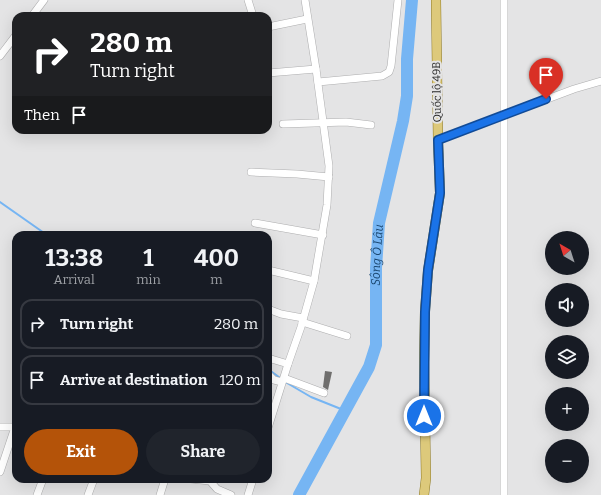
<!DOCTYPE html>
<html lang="en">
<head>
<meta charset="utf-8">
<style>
  :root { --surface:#171b24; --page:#20242c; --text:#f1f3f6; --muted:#9ea1a6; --line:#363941; --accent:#b45309 }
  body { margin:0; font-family:Bitter,serif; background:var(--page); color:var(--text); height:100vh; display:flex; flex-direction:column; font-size:15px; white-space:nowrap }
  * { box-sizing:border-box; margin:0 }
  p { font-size:13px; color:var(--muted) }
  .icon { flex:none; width:22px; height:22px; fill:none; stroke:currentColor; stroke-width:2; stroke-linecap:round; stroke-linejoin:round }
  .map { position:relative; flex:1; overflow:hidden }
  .panel { position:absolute; left:12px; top:231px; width:260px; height:252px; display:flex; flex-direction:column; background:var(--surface); border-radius:12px; box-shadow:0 4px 16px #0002 }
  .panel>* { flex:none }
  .banner { position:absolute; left:12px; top:12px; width:260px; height:122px; border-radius:12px; box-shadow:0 4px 16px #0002; background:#202124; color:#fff; overflow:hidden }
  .needle { width:26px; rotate:321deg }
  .tools { position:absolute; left:545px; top:231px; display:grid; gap:8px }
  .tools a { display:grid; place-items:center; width:44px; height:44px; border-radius:50%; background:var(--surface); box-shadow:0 4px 16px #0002; font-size:20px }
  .pin { position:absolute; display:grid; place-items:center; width:34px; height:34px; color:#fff; margin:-41px -17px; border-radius:50% 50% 50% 0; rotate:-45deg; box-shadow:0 0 4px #0007 }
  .pin .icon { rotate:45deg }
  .me { position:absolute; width:44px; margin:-22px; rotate:0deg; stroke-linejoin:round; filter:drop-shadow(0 0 3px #0008) }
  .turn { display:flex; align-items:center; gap:14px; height:84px; padding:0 12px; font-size:18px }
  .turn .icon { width:52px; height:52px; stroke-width:2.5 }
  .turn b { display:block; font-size:28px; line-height:34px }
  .then { display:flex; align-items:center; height:38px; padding:0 12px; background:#0003; gap:8px; font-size:15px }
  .eta { display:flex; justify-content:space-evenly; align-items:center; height:68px; text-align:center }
  .eta b { font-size:24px; font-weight:700; line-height:28px }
  .action { display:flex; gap:8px; margin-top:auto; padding:8px 12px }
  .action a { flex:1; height:46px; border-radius:24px; background:var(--accent); color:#fff; font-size:16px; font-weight:700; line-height:46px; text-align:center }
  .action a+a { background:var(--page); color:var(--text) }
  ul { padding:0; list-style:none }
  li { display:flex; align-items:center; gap:12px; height:50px; margin:0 8px 6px; padding:0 4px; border:2px solid var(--line); border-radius:12px }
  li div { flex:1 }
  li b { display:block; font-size:15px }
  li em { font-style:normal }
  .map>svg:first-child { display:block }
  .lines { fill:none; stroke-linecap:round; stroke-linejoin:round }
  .stream { stroke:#76b5f3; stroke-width:2 }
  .river { stroke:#76b5f3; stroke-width:12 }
  .building { fill:#6f6e6d }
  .minor-casing { stroke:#aeaeaf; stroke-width:8 }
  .major-casing { stroke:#8e7924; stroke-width:10 }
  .minor { stroke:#fff; stroke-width:7 }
  .major { stroke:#ddc97b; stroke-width:9 }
  .route-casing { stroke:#114b97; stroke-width:10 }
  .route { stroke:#1a73e8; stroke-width:7 }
  .labels { text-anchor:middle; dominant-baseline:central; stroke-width:4; stroke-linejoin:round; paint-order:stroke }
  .street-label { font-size:11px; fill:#272727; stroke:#e4e4e5 }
  .water-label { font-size:12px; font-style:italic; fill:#1b4770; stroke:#e4e4e5 }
</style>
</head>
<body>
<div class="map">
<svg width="601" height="495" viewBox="0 0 601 495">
  <rect width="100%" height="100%" fill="#e4e4e5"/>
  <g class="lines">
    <g class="stream">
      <polyline points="0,202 47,235"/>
      <polyline points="268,369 287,383 311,397 346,411"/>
    </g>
    <path class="river" id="s1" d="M 299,495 L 369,367 L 376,345 L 376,268 L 379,223 L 403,121 L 407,96 L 407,59 L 412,0"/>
  </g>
  <polygon class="building" points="325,371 332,372 328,390 323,387"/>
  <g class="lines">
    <defs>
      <g id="minor">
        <polyline points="248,0 253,16"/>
        <polyline points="504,0 504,495"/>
        <polyline points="32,16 44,0"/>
        <polyline points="268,27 307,19"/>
        <polyline points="0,56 16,35"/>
        <polyline points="268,73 316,69"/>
        <polyline points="318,82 382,76 389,72 391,66 398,0"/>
        <polyline points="283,124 346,122 371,125"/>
        <polyline points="438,140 574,89 601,81"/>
        <polyline points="251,172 297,174 329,177"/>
        <polyline points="255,223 323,235"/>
        <polyline points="268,270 314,281"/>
        <polyline points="268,309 281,314 303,318"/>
        <polyline points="302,322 347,336"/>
        <polyline points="268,358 288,364"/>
        <polyline points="268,374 274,380 282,382"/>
        <polyline points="284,378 324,393"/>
        <polyline points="0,427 16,427"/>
        <polyline points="268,428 288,364 301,327 314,281 327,205 329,166 316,69 305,0"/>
        <polyline points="0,472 15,427"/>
        <polyline points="191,479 210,481 217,489 231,495"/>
        <polyline points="37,495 43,479"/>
        <polyline points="88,495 94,479"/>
        <polyline points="160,495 165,479"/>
        <polyline points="248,495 253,479"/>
      </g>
      <polyline id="major" points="424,495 426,478 424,362 425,311 428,271 440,193 438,140 436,0"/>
    </defs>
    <use href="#minor" class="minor-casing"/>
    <use href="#major" class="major-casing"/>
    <use href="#minor" class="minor"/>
    <use href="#major" class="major"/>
  </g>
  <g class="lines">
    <defs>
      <polyline id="route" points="424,416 425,312 428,270 440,193 438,140 546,99"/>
    </defs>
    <use href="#route" class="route-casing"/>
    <use href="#route" class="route"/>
  </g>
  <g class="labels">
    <g class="street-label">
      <text transform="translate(437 92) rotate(-91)">Quốc lộ 49B</text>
    </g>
    <g class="water-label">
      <text stroke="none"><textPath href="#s1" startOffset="259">Sông Ô Lâu</textPath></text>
    </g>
  </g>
</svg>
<div class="tools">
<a><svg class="needle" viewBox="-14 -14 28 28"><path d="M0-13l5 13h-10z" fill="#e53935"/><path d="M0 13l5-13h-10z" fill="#9ea1a6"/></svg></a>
<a><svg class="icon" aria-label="sound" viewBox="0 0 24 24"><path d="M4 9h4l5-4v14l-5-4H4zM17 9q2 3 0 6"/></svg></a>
<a><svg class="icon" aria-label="layers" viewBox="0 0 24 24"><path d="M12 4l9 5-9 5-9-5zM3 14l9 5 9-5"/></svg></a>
<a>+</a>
<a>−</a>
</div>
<div class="pin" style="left:546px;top:99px;background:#d93025"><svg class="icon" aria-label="arrive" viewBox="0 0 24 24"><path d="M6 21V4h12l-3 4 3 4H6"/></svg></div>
<svg class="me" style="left:424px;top:416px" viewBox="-20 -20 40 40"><circle r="17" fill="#1a73e8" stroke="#fff" stroke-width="3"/><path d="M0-11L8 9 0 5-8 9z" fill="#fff"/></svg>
<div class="banner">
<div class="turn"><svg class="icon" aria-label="right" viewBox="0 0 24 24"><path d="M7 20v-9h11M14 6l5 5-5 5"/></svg><div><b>280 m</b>Turn right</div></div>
<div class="then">Then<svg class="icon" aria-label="arrive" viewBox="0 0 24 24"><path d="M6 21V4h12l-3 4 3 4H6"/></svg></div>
</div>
<section class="panel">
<div class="eta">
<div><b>13:38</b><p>Arrival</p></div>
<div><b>1</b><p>min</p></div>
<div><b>400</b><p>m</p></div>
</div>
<ul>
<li><svg class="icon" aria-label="right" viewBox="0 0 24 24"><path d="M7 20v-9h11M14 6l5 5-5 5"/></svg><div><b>Turn right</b></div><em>280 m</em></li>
<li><svg class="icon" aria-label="arrive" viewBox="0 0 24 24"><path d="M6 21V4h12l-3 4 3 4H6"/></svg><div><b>Arrive at destination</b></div><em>120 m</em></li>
</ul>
<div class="action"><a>Exit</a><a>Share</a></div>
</section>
</div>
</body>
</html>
